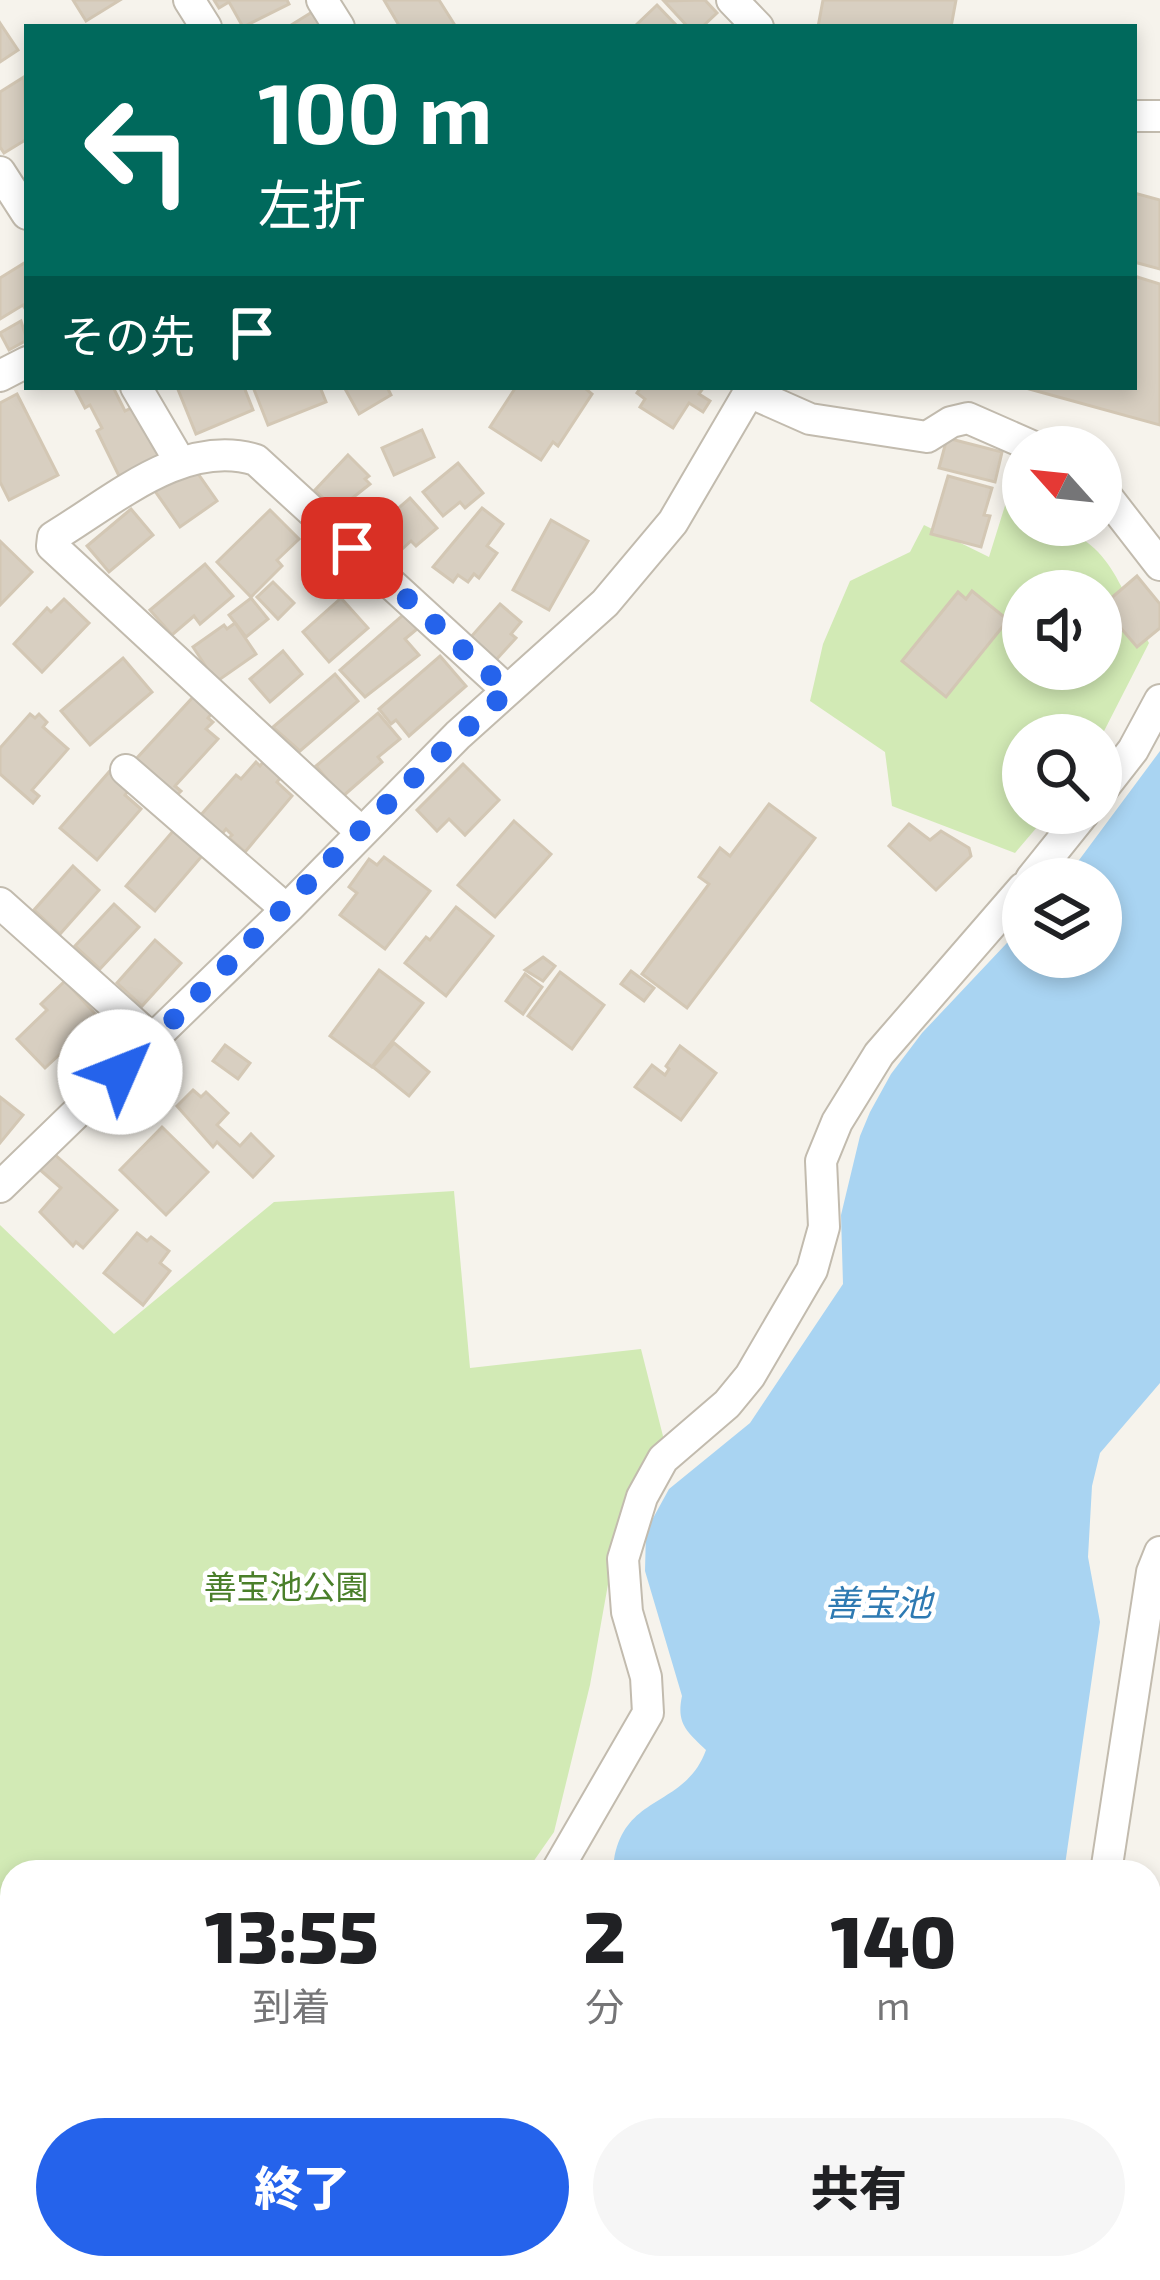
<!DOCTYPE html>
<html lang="ja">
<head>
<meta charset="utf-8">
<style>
  :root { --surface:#fff; --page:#f6f6f6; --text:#202124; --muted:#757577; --accent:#2563eb }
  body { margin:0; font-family:"Exo 2","Noto Sans JP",sans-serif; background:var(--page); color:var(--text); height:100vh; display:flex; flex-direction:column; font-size:45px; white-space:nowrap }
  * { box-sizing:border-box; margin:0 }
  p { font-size:39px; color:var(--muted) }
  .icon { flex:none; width:66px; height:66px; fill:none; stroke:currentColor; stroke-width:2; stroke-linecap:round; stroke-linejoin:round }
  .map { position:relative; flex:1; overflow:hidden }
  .panel { position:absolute; left:0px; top:1860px; width:1161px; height:420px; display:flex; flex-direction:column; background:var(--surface); border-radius:36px 36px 0 0; box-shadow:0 6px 18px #0003 }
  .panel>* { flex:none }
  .hud { position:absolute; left:24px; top:24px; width:1113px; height:366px; border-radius:0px; box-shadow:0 6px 18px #0003; background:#00695c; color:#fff; overflow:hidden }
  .needle { width:78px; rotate:297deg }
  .fabs { position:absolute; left:1002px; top:426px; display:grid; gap:24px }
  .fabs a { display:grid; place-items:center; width:120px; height:120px; border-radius:50%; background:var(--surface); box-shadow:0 6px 18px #0003; font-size:60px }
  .pin { position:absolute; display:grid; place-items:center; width:102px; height:102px; color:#fff; margin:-51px; border-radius:24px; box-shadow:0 6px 18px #0006 }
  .me { position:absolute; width:132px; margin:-66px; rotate:46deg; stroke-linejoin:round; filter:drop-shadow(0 0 9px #0008) }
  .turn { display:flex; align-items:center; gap:42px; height:252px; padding:0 36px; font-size:54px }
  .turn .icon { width:156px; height:156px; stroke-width:2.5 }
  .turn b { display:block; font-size:84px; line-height:102px }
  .then { display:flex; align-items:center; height:114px; padding:0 36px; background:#0003; gap:24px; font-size:45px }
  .eta { display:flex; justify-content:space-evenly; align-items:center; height:204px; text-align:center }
  .eta b { font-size:72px; font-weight:800; line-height:84px }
  .action { display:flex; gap:24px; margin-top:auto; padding:24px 36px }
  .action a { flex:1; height:138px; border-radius:72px; background:var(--accent); color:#fff; font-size:48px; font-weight:800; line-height:138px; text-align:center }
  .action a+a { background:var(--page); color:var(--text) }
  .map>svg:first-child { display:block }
  .green { fill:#d2eab5; fill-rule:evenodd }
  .water { fill:#a9d4f2 }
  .building { fill:#d8cfc1; stroke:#d3c7b4; stroke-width:3 }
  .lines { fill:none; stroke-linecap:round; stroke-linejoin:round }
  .street-casing { stroke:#c2bbae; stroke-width:34 }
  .path { stroke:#c4b79f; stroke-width:6; stroke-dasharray:6 6; stroke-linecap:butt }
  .street { stroke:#fff; stroke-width:30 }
  .route { stroke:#2563eb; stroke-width:21; stroke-dasharray:0 37.8 }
  .labels { text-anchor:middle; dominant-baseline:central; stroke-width:9; stroke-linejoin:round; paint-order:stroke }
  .park-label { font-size:33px; fill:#4a7f2a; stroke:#fff }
  .water-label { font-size:36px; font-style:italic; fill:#2e7ab2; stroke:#fff }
</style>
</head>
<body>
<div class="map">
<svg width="1160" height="2280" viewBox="0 0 1160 2280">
  <rect width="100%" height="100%" fill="#f6f3ec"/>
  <g class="green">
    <path d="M 1008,496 L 1023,505 L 1023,525 C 1107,525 1115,578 1149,643 L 1101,737 L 1023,735 L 1023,813 L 1049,813 L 1015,853 L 892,806 L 885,752 L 810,701 L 823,644 L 850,581 L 910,552 L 924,525 L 989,557 ZM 1023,591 L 1101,591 L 1101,669 L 1023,669 Z"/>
    <polygon points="454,1191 470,1368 641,1349 665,1444 617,1534 590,1685 554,1832 526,1872 12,1872 12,2102 0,2083 0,1225 114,1334 274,1202"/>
  </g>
  <g class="water">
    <path d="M 1160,751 L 1160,1383 L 1100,1453 L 1092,1486 L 1088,1557 L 1100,1622 L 1064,1872 L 807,1872 C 780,1853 731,1870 700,1872 C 675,1874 647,1873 621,1871 L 614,1860 C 625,1793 685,1808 706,1750 C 687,1731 676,1724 682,1696 L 645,1571 L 646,1531 L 669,1489 L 750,1423 L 843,1284 L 841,1215 L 860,1136 L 870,1112 L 891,1074 L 922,1033 L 1023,926 L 1023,957 L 1101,957 L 1101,879 L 1065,879 Z"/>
    <polygon points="807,2268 914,2268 900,2280 861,2280"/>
  </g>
  <g class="building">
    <polygon points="73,0 120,0 86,21"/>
    <polygon points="214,0 287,0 289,4 243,27 229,2 219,8"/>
    <polygon points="384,0 439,0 456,27 400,27"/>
    <polygon points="705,0 717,13 702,27 688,27 664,1"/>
    <polygon points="823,0 956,0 951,27 818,27"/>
    <polygon points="657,5 678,27 634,27"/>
    <polygon points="312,12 321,27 288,27"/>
    <polygon points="0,23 18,50 0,62"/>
    <polygon points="24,77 27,139 4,153 0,147 0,92"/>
    <polygon points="1134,193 1160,200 1160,269 1134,262"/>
    <polygon points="26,262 27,312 23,305 0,319 0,278"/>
    <polygon points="1134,276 1160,284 1160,425 1022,387 1134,387"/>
    <polygon points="21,321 27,340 9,350 0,333"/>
    <polygon points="74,387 113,387 125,411 133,407 160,458 120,478 97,431 102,428 90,405 85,408"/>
    <polygon points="177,387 244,387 253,410 196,434"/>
    <polygon points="253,387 320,387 326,402 268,425"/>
    <polygon points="344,387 387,387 391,395 359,414"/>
    <polygon points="516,387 590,387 587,390 592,394 558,446 553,442 541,460 490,427"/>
    <polygon points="641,387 704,387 699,394 710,401 703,412 689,403 673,428 640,407 645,399 637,393"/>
    <polygon points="17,394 58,475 9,500 0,482 0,403"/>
    <polygon points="422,430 434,457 394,475 382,448"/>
    <polygon points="947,438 1002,452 995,482 939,468"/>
    <polygon points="348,455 369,476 365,479 370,484 336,511 315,490"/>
    <polygon points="458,463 483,493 465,508 460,502 443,516 423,492"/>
    <polygon points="192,465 217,501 180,527 155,491"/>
    <polygon points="948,476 992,488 984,515 990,516 981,547 931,534"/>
    <polygon points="410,498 437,528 416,546 411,541 391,559 369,534"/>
    <polygon points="482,508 503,524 487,546 497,553 479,578 474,574 468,582 458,575 453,582 433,567"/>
    <polygon points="131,509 153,535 109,572 87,546"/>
    <polygon points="270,510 299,539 277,560 282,566 251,597 217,562"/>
    <polygon points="551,520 588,541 549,610 513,590"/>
    <polygon points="0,541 32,572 0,605"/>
    <polygon points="335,550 357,570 337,591 316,570"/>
    <polygon points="205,564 233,596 200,624 194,616 172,635 150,610"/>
    <polygon points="1137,576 1160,604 1160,628 1137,647 1102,606"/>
    <polygon points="273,582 294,603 278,619 257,597"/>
    <polygon points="972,591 1008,620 946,697 902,661 958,592 966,599"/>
    <polygon points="251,598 268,619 246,637 229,615"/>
    <polygon points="341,598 368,628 329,662 303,632"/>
    <polygon points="64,599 89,623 42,672 14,644 47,608 51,612"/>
    <polygon points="500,604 521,622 511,634 516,638 496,660 470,638"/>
    <polygon points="404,614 417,629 405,639 419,655 365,697 340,670"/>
    <polygon points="235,623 256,654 216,682 193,647 224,625 227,629"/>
    <polygon points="283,651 302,674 270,702 250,679"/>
    <polygon points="440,656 466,686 409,736 396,720 391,724 379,709"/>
    <polygon points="123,658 152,692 90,745 61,711"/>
    <polygon points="335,674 358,701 300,751 273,727"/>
    <polygon points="194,696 212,713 208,718 213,722 206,729 218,739 175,786 181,791 176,796 136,759"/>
    <polygon points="378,713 400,739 378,757 382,762 342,797 316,766"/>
    <polygon points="30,714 35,718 39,714 47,722 43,727 68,749 32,790 39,796 33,803 0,774 0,748"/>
    <polygon points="256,762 260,766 263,762 281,777 277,782 292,796 245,852 229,838 232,835 226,829 221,835 200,816 236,775 241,779"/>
    <polygon points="463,764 499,800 465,835 449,819 437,831 417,810"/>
    <polygon points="109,772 129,790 125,795 141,809 97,860 60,828"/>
    <polygon points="769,804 815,838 687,1008 642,974 709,884 699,877 720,848 730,856"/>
    <polygon points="514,821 551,854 495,917 458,885"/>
    <polygon points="909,824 930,840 941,831 969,848 971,856 936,890 889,846"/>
    <polygon points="173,831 202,856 155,911 126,886"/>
    <polygon points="384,857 430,891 385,949 340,915 357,893 349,887 369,859 377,865"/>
    <polygon points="73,866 99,890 60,934 34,910"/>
    <polygon points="114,904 139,927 100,969 75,946"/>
    <polygon points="456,907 493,936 446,996 405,963 426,937 430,940"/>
    <polygon points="155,940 181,963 142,1006 117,983"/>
    <polygon points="543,957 555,966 543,981 525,970"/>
    <polygon points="379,970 423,1003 372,1067 330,1036"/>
    <polygon points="631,971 654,988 644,1001 621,984"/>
    <polygon points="560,972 604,1005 572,1049 528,1016"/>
    <polygon points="525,974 542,987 523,1014 506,1001"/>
    <polygon points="65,981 99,1018 45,1068 17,1039 47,1010 41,1004"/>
    <polygon points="394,1043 429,1072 409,1096 373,1067"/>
    <polygon points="225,1045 250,1063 238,1079 213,1061"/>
    <polygon points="680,1046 716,1073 681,1120 635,1087 652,1065 665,1075 669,1069 666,1066"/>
    <polygon points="193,1090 201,1097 206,1092 228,1113 217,1125 240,1146 251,1134 273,1156 253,1177 217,1142 213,1147 177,1106"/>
    <polygon points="0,1097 23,1115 0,1143"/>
    <polygon points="162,1127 208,1172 166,1215 120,1170"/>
    <polygon points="52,1152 117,1210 83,1248 76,1242 73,1246 40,1212 61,1188 38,1168"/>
    <polygon points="137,1233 147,1241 151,1237 169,1251 160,1263 170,1271 143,1305 104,1273"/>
  </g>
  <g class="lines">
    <defs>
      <g id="street">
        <polyline points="189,0 206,27"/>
        <polyline points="322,0 339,27"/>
        <polyline points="732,0 758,27"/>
        <polyline points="1134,116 1160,116"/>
        <polyline points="0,172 27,214"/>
        <polyline points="0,376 27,362"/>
        <polyline points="136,387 180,462"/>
        <polyline points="749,392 810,419 927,437 951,422 968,418 1034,447"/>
        <polyline points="1101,489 1160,565"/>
        <polyline points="126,770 286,909"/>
        <polyline points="1101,791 1133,750 1160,700"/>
        <path d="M 360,831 L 52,546 L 53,537 C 113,501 184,437 256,460 L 507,690"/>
        <polyline points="1031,879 1084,813"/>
        <polyline points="0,903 153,1040"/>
        <polyline points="0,1187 289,907 458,735 605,603 673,522 752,387"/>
        <polyline points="556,1872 648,1713 646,1677 627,1612 623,1559 642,1497 663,1459 727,1404 750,1376 812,1270 824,1227 821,1161 837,1122 879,1054 1023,888"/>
        <polyline points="1106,1872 1152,1572 1160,1552"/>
        <polyline points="1132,2268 1135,2271"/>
        <polyline points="256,2280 256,2268"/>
        <polyline points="1015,2280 1022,2268"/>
      </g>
    </defs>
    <use href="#street" class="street-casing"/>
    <g class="path">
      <polyline points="0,2168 12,2172"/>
      <polyline points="87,2280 93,2268"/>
    </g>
    <use href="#street" class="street"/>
  </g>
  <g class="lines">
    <path class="route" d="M 120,1072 C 250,946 372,811 508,691 L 352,548"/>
  </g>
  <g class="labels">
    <g class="park-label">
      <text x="286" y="1586">善宝池公園</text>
    </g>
    <g class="water-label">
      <text x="878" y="1601">善宝池</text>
    </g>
  </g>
</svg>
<div class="fabs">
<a><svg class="needle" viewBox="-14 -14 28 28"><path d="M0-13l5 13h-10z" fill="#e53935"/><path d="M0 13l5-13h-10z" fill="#757577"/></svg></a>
<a><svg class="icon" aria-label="sound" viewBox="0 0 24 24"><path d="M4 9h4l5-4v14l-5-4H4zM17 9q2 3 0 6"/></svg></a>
<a><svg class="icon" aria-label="search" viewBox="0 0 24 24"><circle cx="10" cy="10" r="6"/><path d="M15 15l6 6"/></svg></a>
<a><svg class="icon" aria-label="layers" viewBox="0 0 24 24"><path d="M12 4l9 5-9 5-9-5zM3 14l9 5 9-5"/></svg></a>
</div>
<div class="pin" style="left:352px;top:548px;background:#d93025"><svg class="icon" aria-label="arrive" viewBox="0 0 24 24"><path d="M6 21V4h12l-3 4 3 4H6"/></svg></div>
<svg class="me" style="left:120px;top:1072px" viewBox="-20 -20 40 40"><circle r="19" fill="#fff"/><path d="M0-13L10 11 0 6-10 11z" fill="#2563eb"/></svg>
<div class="hud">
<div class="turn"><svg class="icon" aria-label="left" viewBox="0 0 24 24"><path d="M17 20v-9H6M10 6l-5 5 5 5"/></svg><div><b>100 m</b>左折</div></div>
<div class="then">その先<svg class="icon" aria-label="arrive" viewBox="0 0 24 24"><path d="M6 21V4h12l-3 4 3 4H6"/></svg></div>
</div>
<section class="panel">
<div class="eta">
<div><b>13:55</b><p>到着</p></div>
<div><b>2</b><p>分</p></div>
<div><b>140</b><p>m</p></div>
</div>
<div class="action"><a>終了</a><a>共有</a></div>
</section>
</div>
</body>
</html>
